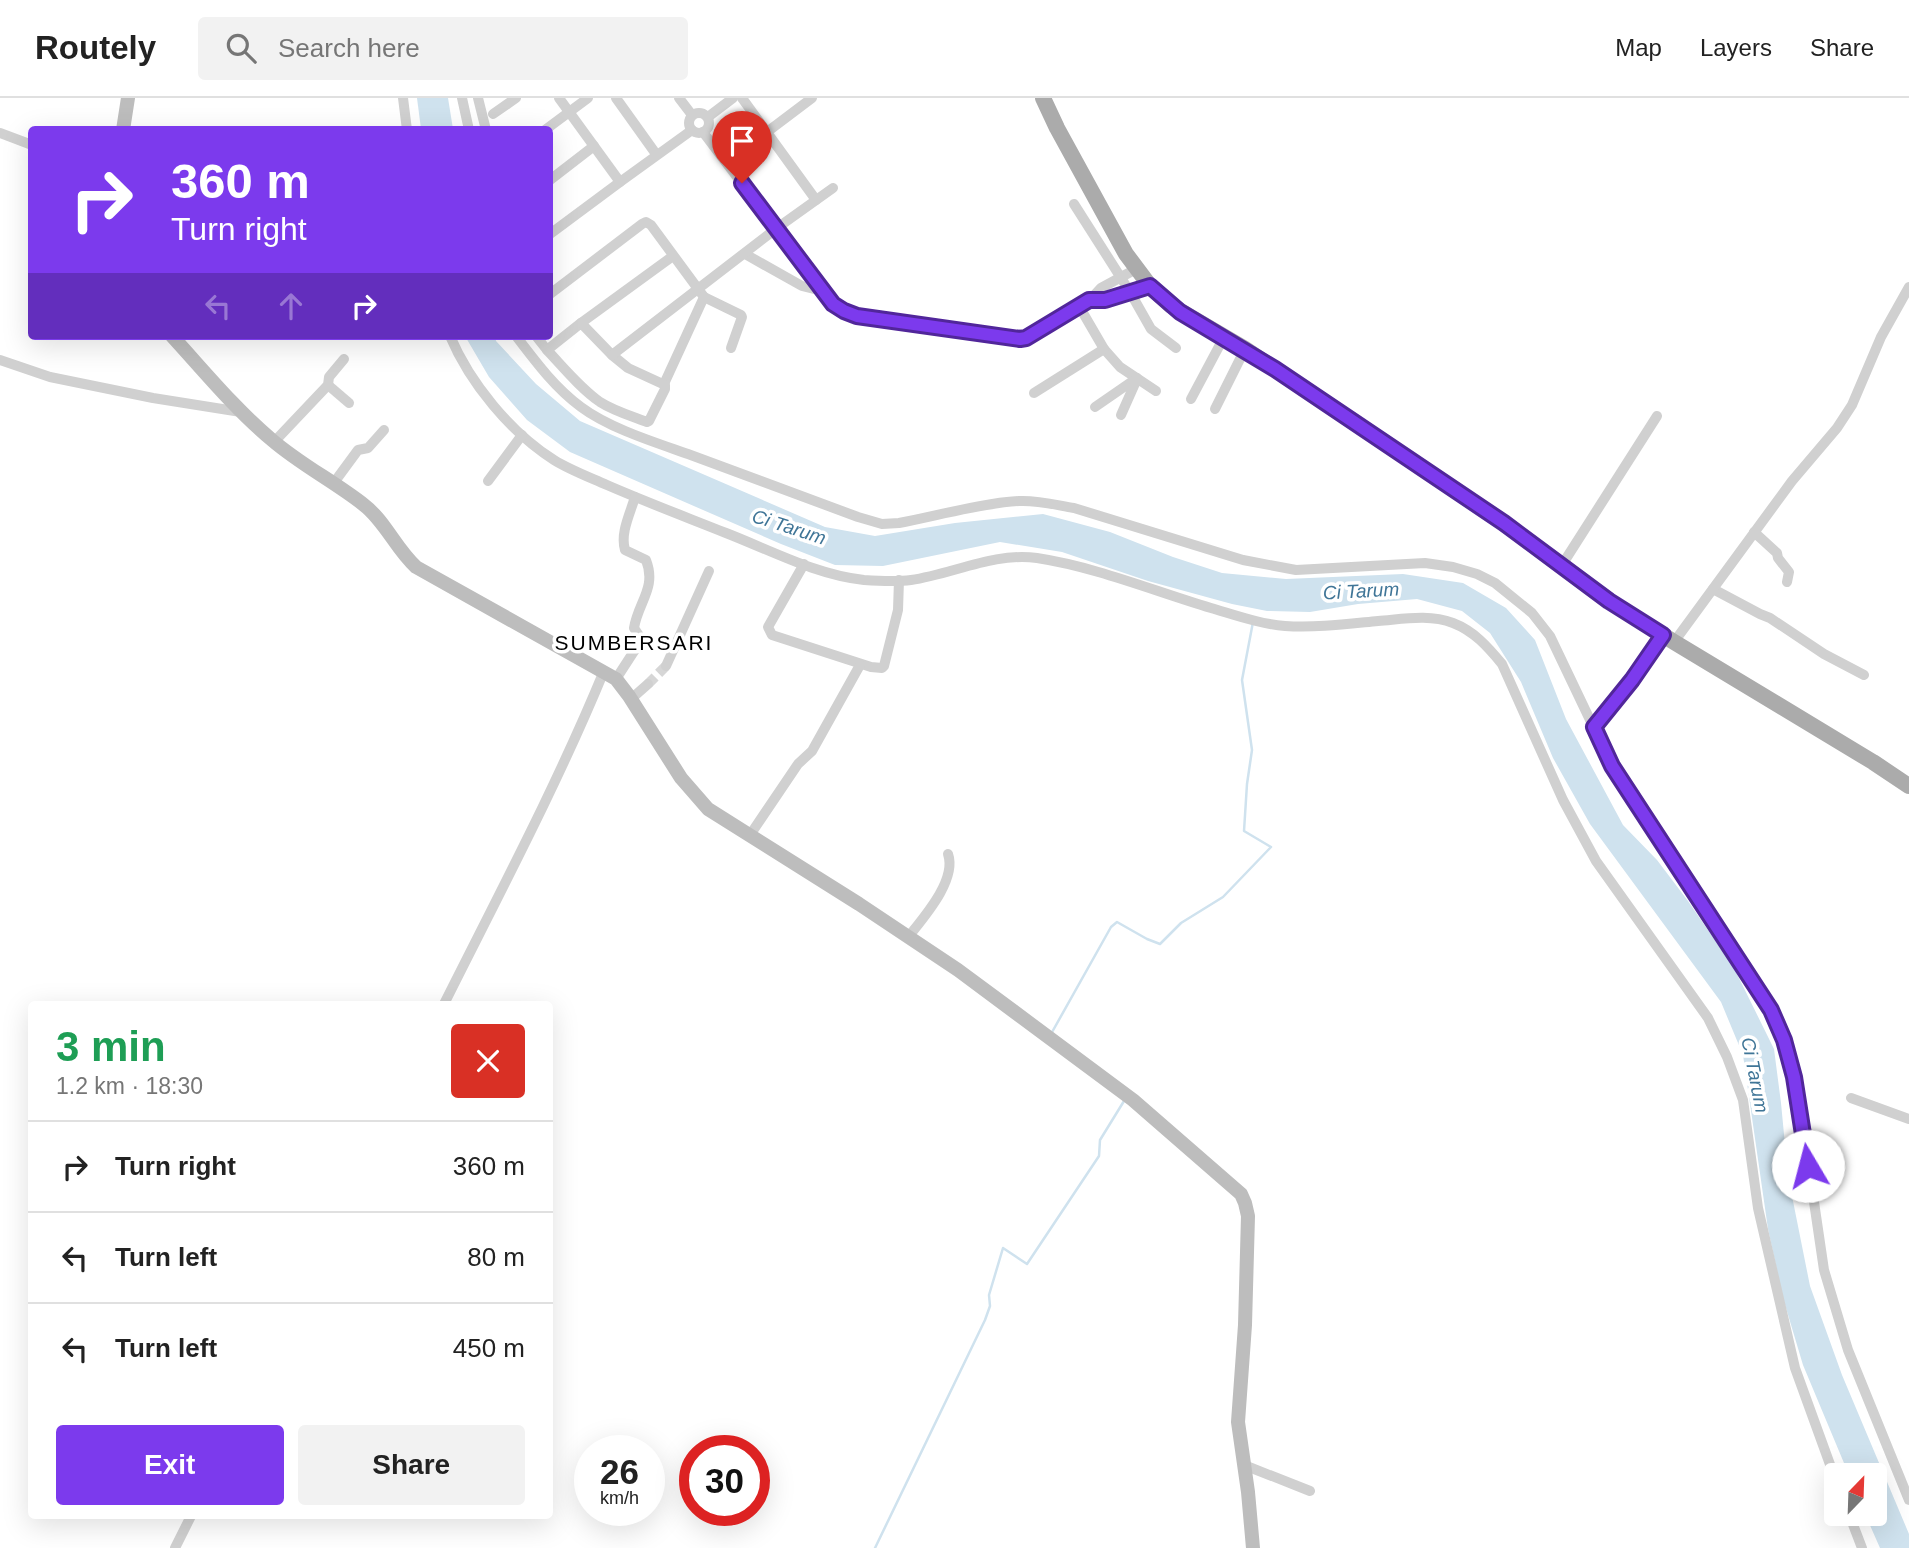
<!DOCTYPE html>
<html lang="en">
<head>
<meta charset="utf-8">
<style>
  :root { --surface:#fff; --page:#f2f2f2; --text:#222; --muted:#767676; --line:#e0e0e0; --accent:#7c3aed }
  body { margin:0; font-family:Helvetica,sans-serif; background:var(--page); color:var(--text); height:100vh; display:flex; flex-direction:column; font-size:26px; white-space:nowrap }
  * { box-sizing:border-box; margin:0 }
  p { font-size:23px; color:var(--muted) }
  .icon { flex:none; width:38px; height:38px; fill:none; stroke:currentColor; stroke-width:2; stroke-linecap:round; stroke-linejoin:round }
  .map { position:relative; flex:1; overflow:hidden }
  .details { position:absolute; left:28px; top:903px; width:525px; height:518px; display:flex; flex-direction:column; background:var(--surface); border-radius:7px; box-shadow:0 7px 28px #0002 }
  .details>* { flex:none }
  .banner { position:absolute; left:28px; top:28px; width:525px; height:214px; border-radius:7px; box-shadow:0 7px 28px #0002; background:#7c3aed; color:#fff; overflow:hidden }
  .needle { width:46px; rotate:23deg }
  .controls { position:absolute; left:1824px; top:1365px; display:grid; gap:14px }
  .controls a { display:grid; place-items:center; width:63px; height:63px; border-radius:7px; background:var(--surface); box-shadow:0 7px 28px #0002; font-size:35px }
  .speed { position:absolute; left:574px; top:1337px; display:flex; gap:14px; font-size:35px; font-weight:700; text-align:center }
  .speed>* { display:grid; place-content:center; width:91px; height:91px; border-radius:50%; background:var(--surface); box-shadow:0 7px 28px #0002; line-height:1 }
  .speed small { font-size:18px; font-weight:400 }
  .speed .limit { border:10px solid #d22; background:#fff; color:#111 }
  .pin { position:absolute; display:grid; place-items:center; width:60px; height:60px; color:#fff; margin:-72px -30px; border-radius:50% 50% 50% 0; rotate:-45deg; box-shadow:0 0 7px #0007 }
  .pin .icon { rotate:45deg }
  .me { position:absolute; width:77px; margin:-38px; rotate:352deg; stroke-linejoin:round; filter:drop-shadow(0 0 5px #0008) }
  .turn { display:flex; align-items:center; gap:24px; height:147px; padding:0 28px; font-size:32px }
  .turn .icon { width:91px; height:91px; stroke-width:2.5 }
  .turn b { display:block; font-size:49px; line-height:60px }
  .lanes { display:flex; align-items:center; height:66px; padding:0 28px; background:#0003; justify-content:center; gap:35px; direction:ltr }
  .lanes .off { opacity:.35 }
  .round { display:grid; place-items:center; flex:none; width:74px; height:74px; border-radius:7px; background:var(--page) }
  .summary { display:flex; align-items:center; justify-content:space-between; height:119px; padding:0 28px }
  h1 { font-size:42px; font-weight:700; line-height:52px; color:#1e9e55 }
  .action { display:flex; gap:14px; margin-top:auto; padding:14px 28px }
  .action a { flex:1; height:80px; border-radius:7px; background:var(--accent); color:#fff; font-size:28px; font-weight:700; line-height:80px; text-align:center }
  .action a+a { background:var(--page); color:var(--text) }
  ul { padding:0; list-style:none }
  li { display:flex; align-items:center; gap:21px; height:91px; padding:0 28px; border-top:2px solid var(--line) }
  li div { flex:1 }
  li b { display:block; font-size:26px }
  li em { font-style:normal }
  header { display:flex; align-items:center; gap:42px; box-sizing:border-box; height:98px; padding:0 35px; background:var(--surface); border-bottom:2px solid var(--line) }
  header strong { font-size:33px }
  nav { display:flex; gap:38px; margin-inline-start:auto; font-size:24px }
  .search { width:490px; height:63px; background:var(--page); display:flex; align-items:center; gap:18px; box-sizing:border-box; padding:0 24px; border-radius:7px; color:var(--muted); font-size:26px }
  .map>svg:first-child { display:block }
  .water { fill:#cfe2ee }
  .lines { fill:none; stroke-linecap:round; stroke-linejoin:round }
  .stream { stroke:#cfe2ee; stroke-width:2.5 }
  .street-tunnel { stroke:#d6d6d6; stroke-width:10; stroke-dasharray:10 5; stroke-linecap:butt }
  .street { stroke:#d0d0d0; stroke-width:10 }
  .secondary { stroke:#bdbdbd; stroke-width:14 }
  .primary { stroke:#ababab; stroke-width:16 }
  .route-casing { stroke:#51269a; stroke-width:18 }
  .route { stroke:#7c3aed; stroke-width:12 }
  .labels { text-anchor:middle; dominant-baseline:central; stroke-width:7; stroke-linejoin:round; paint-order:stroke }
  .water-label { font-size:19px; font-style:italic; fill:#3f7597; stroke:#fff }
  .quarter-label { font-size:21px; letter-spacing:2px; fill:#000; stroke:#fff }
</style>
</head>
<body>
<header>
<strong>Routely</strong>
<div class="search"><svg class="icon" aria-label="search" viewBox="0 0 24 24"><circle cx="10" cy="10" r="6"/><path d="M15 15l6 6"/></svg>Search here</div>
<nav><a>Map</a><a>Layers</a><a>Share</a></nav>
</header>
<div class="map">
<svg width="1909" height="1450" viewBox="0 0 1909 1450">
  <rect width="100%" height="100%" fill="#fff"/>
  <g class="water">
    <polygon points="417,0 448,0 453,31 421,31"/>
    <polygon points="465,238 495,238 496,243 536,286 580,323 825,429 875,438 955,425 1043,416 1110,434 1173,459 1222,475 1286,481 1403,476 1463,485 1506,510 1535,542 1566,621 1623,727 1657,762 1688,803 1734,870 1774,951 1781,1005 1788,1078 1810,1188 1842,1277 1909,1436 1909,1450 1880,1450 1865,1416 1874,1416 1874,1377 1849,1377 1803,1267 1783,1200 1768,1131 1743,957 1721,904 1590,726 1553,660 1521,584 1490,535 1462,513 1417,501 1358,506 1310,514 1267,513 1232,506 1148,483 1062,454 1000,444 883,468 835,467 781,446 570,354 527,322 489,279"/>
  </g>
  <g class="lines">
    <g class="stream">
      <polyline points="1051,936 1111,829 1117,824 1147,841 1160,846 1181,825 1223,799 1271,749 1244,733 1247,686 1252,652 1242,582 1253,524"/>
      <polyline points="875,1450 985,1222 990,1208 989,1197 1003,1150 1027,1166 1099,1058 1100,1042 1124,1003"/>
    </g>
    <polyline class="street-tunnel" points="648,586 666,568"/>
    <g class="street">
      <polyline points="403,0 407,32"/>
      <polyline points="462,0 469,32"/>
      <polyline points="478,0 486,32"/>
      <polyline points="559,0 620,84 692,32"/>
      <polyline points="616,0 656,56"/>
      <polyline points="679,0 692,17"/>
      <polyline points="742,0 816,102"/>
      <circle cx="699" cy="25" r="10"/>
      <polyline points="493,16 516,0"/>
      <polyline points="708,19 733,0"/>
      <polyline points="545,32 588,0"/>
      <path d="M 703,34 L 820,189 C 831,203 840,211 857,218 L 1015,242 L 1026,240 L 1089,203"/>
      <polyline points="767,34 812,0"/>
      <polyline points="0,35 32,47"/>
      <polyline points="550,82 594,48"/>
      <polyline points="1074,106 1130,194 1151,231 1176,250"/>
      <polyline points="550,136 620,84"/>
      <polyline points="745,156 802,188 814,191 820,189"/>
      <polyline points="1136,171 1101,190 1089,203 1105,202 1150,188"/>
      <polyline points="550,196 642,126 646,124 651,127 704,199 664,286"/>
      <polyline points="704,199 741,217 742,219 731,250"/>
      <polyline points="1079,208 1104,251 1120,269 1156,293"/>
      <path d="M 581,225 L 612,257 L 628,270 L 665,287 L 665,291 L 649,323 L 647,324 C 631,318 614,313 600,304 C 580,290 564,270 547,252 Z"/>
      <polyline points="581,225 673,158"/>
      <path d="M 450,238 C 470,285 510,334 554,362 C 570,372 589,379 607,387 C 646,404 686,419 726,435 C 770,452 816,477 864,482 C 879,483 896,484 911,482 C 953,476 994,454 1037,460 C 1096,469 1154,493 1211,510 C 1235,517 1260,526 1285,528 C 1316,530 1347,526 1378,523 C 1404,521 1429,516 1453,525 C 1474,533 1488,549 1502,566 L 1563,702 L 1596,763 L 1708,920 L 1727,959 L 1743,1002 L 1758,1110 L 1795,1270 L 1836,1383"/>
      <path d="M 516,238 C 535,263 555,290 581,309 C 609,330 654,344 688,356 C 745,377 802,398 858,419 L 882,426 L 899,425 C 936,418 982,405 1019,403 C 1038,402 1056,407 1074,410 L 1243,462 L 1296,472 L 1425,465 L 1453,469 L 1477,476 L 1495,485 L 1532,515 L 1550,538 L 1612,668 L 1771,912 C 1784,941 1793,970 1799,1002 L 1824,1172 L 1848,1252 L 1909,1402"/>
      <polyline points="536,238 547,252"/>
      <polyline points="612,257 777,130 833,90"/>
      <polyline points="0,262 50,279 153,300 241,314"/>
      <polyline points="328,287 349,305"/>
      <polyline points="1034,295 1104,251"/>
      <polyline points="1191,301 1224,239"/>
      <polyline points="1095,309 1137,280"/>
      <polyline points="1215,311 1245,251"/>
      <polyline points="1121,317 1137,281"/>
      <polyline points="274,344 328,287 329,279 344,261"/>
      <polyline points="488,383 522,337"/>
      <polyline points="333,386 358,352 368,350 384,332"/>
      <polyline points="1754,434 1777,455 1778,460 1789,474 1787,484"/>
      <polyline points="804,466 768,529 772,537 871,569 882,570 884,568 898,512 899,482"/>
      <polyline points="1562,467 1657,318"/>
      <polyline points="1713,491 1760,516 1770,520 1824,556 1864,577"/>
      <polyline points="1674,544 1792,383 1837,330 1852,307 1881,239 1909,189"/>
      <polyline points="666,568 709,473"/>
      <path d="M 616,581 L 640,544 L 640,539 L 634,530 C 638,504 657,490 646,462 L 625,452 C 620,435 630,416 635,399"/>
      <polyline points="631,601 648,586"/>
      <polyline points="1594,629 1632,582 1663,537"/>
      <polyline points="750,737 798,666 812,653 860,567"/>
      <path d="M 909,838 C 924,819 957,782 948,756"/>
      <path d="M 444,906 C 499,796 557,687 604,573"/>
      <polyline points="1851,1000 1909,1021"/>
      <polyline points="1244,1367 1310,1393"/>
      <polyline points="1849,1416 1862,1450"/>
      <polyline points="175,1450 191,1418"/>
    </g>
    <g class="secondary">
      <polyline points="123,32 128,0"/>
      <path d="M 172,238 C 204,273 235,311 272,342 C 301,367 335,384 364,407 C 385,423 396,451 416,469 L 616,581 L 629,598 L 681,680 L 708,711 L 859,806 L 958,872 L 1133,1002 L 1241,1096 L 1245,1105 L 1248,1118 L 1245,1227 L 1238,1324 L 1248,1394 L 1253,1450"/>
    </g>
    <polyline class="primary" points="1043,0 1057,30 1126,156 1150,188 1170,207 1245,251 1504,425 1609,503 1674,544 1873,664 1909,688"/>
  </g>
  <g class="lines">
    <defs>
      <polyline id="route" points="742,85 833,206 844,213 857,218 1020,241 1026,240 1089,202 1105,202 1150,188 1180,214 1275,271 1504,425 1609,503 1663,537 1632,582 1594,629 1612,668 1771,912 1784,942 1794,979 1808,1068"/>
    </defs>
    <use href="#route" class="route-casing"/>
    <use href="#route" class="route"/>
  </g>
  <g class="labels">
    <g class="water-label">
      <text transform="translate(789 429) rotate(18)">Ci Tarum</text>
      <text transform="translate(1361 493) rotate(-3)">Ci Tarum</text>
      <text transform="translate(1755 977) rotate(79)">Ci Tarum</text>
    </g>
    <g class="quarter-label">
      <text x="634" y="544">SUMBERSARI</text>
    </g>
  </g>
</svg>
<div class="controls">
<a><svg class="needle" viewBox="-14 -14 28 28"><path d="M0-13l5 13h-10z" fill="#e53935"/><path d="M0 13l5-13h-10z" fill="#767676"/></svg></a>
</div>
<div class="speed"><div>26<small>km/h</small></div><div class="limit">30</div></div>
<div class="pin" style="left:742px;top:85px;background:#d93025"><svg class="icon" aria-label="arrive" viewBox="0 0 24 24"><path d="M6 21V4h12l-3 4 3 4H6"/></svg></div>
<svg class="me" style="left:1808px;top:1068px" viewBox="-20 -20 40 40"><circle r="19" fill="#fff"/><path d="M0-13L10 11 0 6-10 11z" fill="#7c3aed"/></svg>
<div class="banner">
<div class="turn"><svg class="icon" aria-label="right" viewBox="0 0 24 24"><path d="M7 20v-9h11M14 6l5 5-5 5"/></svg><div><b>360 m</b>Turn right</div></div>
<div class="lanes"><svg class="icon off" aria-label="left" viewBox="0 0 24 24"><path d="M17 20v-9H6M10 6l-5 5 5 5"/></svg><svg class="icon off" aria-label="ahead" viewBox="0 0 24 24"><path d="M12 20V5M6 11l6-6 6 6"/></svg><svg class="icon" aria-label="right" viewBox="0 0 24 24"><path d="M7 20v-9h11M14 6l5 5-5 5"/></svg></div>
</div>
<section class="details">
<div class="summary"><div><h1>3 min</h1><p>1.2 km · 18:30</p></div><a class="round" style="background:#d93025;color:#fff"><svg class="icon" aria-label="close" viewBox="0 0 24 24"><path d="M6 6l12 12M18 6L6 18"/></svg></a></div>
<ul>
<li><svg class="icon" aria-label="right" viewBox="0 0 24 24"><path d="M7 20v-9h11M14 6l5 5-5 5"/></svg><div><b>Turn right</b></div><em>360 m</em></li>
<li><svg class="icon" aria-label="left" viewBox="0 0 24 24"><path d="M17 20v-9H6M10 6l-5 5 5 5"/></svg><div><b>Turn left</b></div><em>80 m</em></li>
<li><svg class="icon" aria-label="left" viewBox="0 0 24 24"><path d="M17 20v-9H6M10 6l-5 5 5 5"/></svg><div><b>Turn left</b></div><em>450 m</em></li>
</ul>
<div class="action"><a>Exit</a><a>Share</a></div>
</section>
</div>
</body>
</html>
